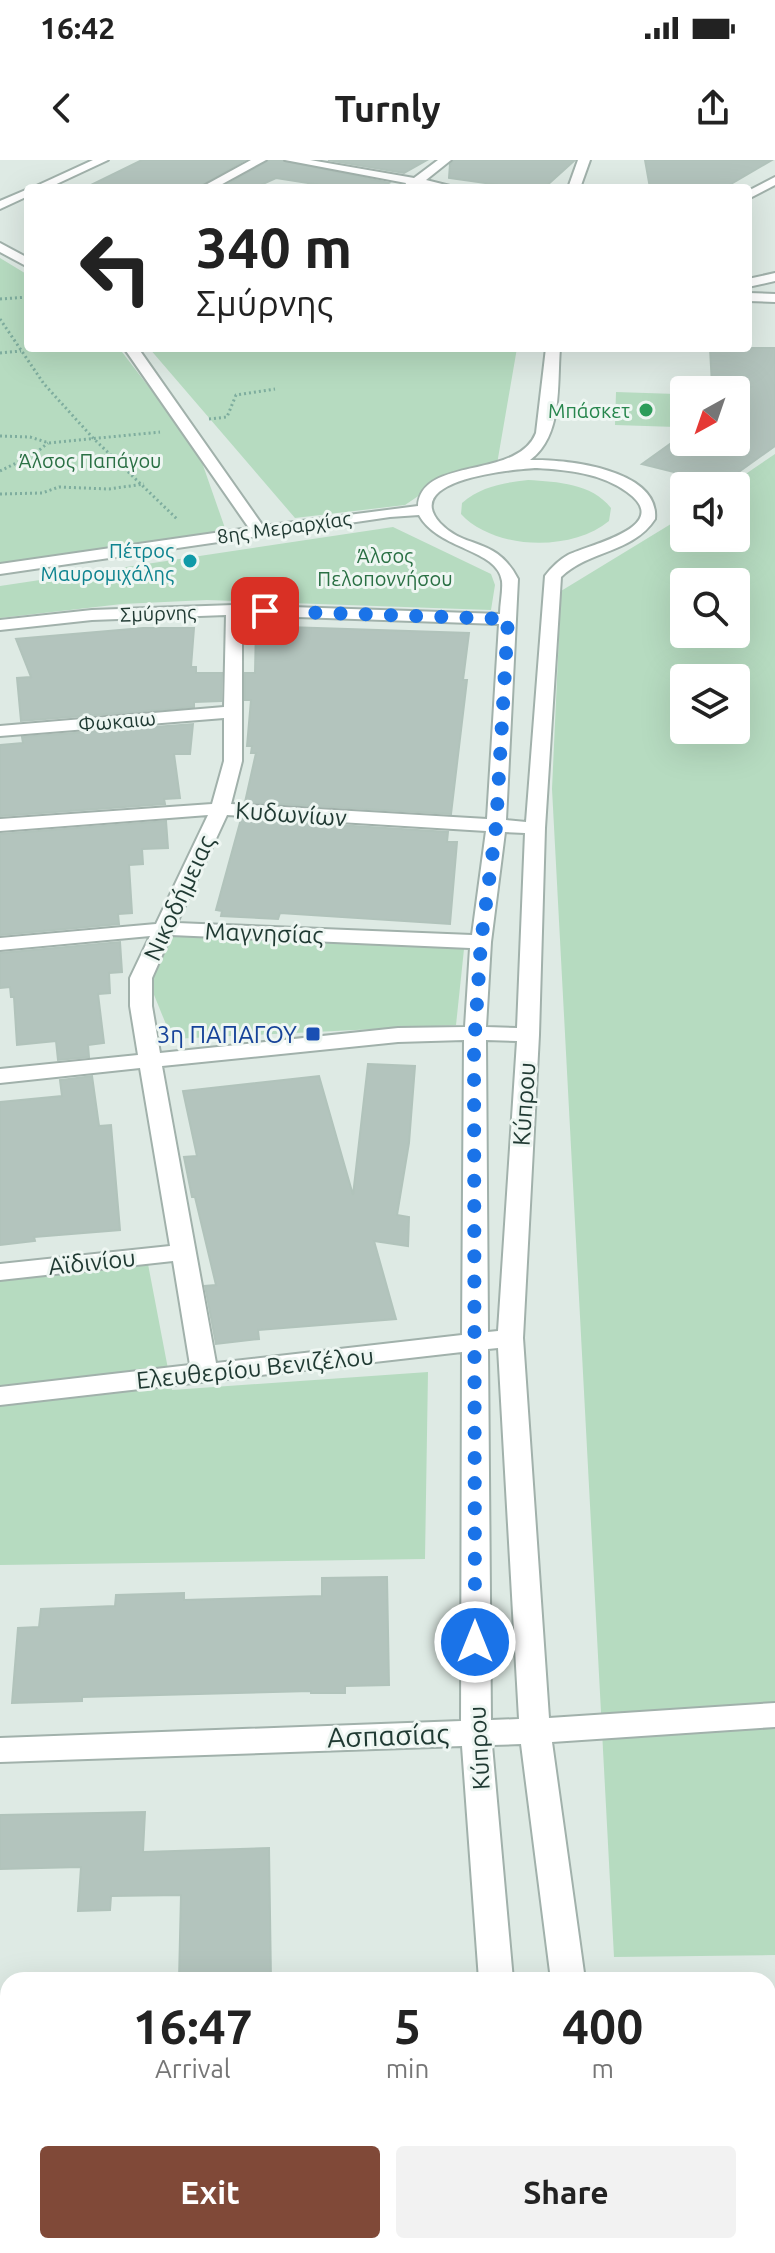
<!DOCTYPE html>
<html lang="en">
<head>
<meta charset="utf-8">
<style>
  :root { --surface:#fff; --page:#f2f2f2; --text:#222; --muted:#767676; --accent:#804938 }
  body { margin:0; font-family:Ubuntu,sans-serif; background:var(--page); color:var(--text); height:100vh; display:flex; flex-direction:column; font-size:30px; white-space:nowrap }
  * { box-sizing:border-box; margin:0 }
  p { font-size:26px; color:var(--muted) }
  .icon { flex:none; width:44px; height:44px; fill:none; stroke:currentColor; stroke-width:2; stroke-linecap:round; stroke-linejoin:round }
  .map { position:relative; flex:1; overflow:hidden }
  .drawer { position:absolute; left:0px; top:1812px; width:776px; height:282px; display:flex; flex-direction:column; background:var(--surface); border-radius:24px 24px 0 0; box-shadow:0 8px 32px #0002 }
  .drawer>* { flex:none }
  .guide { position:absolute; left:24px; top:24px; width:728px; height:168px; border-radius:8px; box-shadow:0 8px 32px #0002; background:#fff; color:var(--text); overflow:hidden }
  .needle { width:52px; rotate:220deg }
  .buttons { position:absolute; left:670px; top:216px; display:grid; gap:16px }
  .buttons a { display:grid; place-items:center; width:80px; height:80px; border-radius:8px; background:var(--surface); box-shadow:0 8px 32px #0002; font-size:40px }
  .pin { position:absolute; display:grid; place-items:center; width:68px; height:68px; color:#fff; margin:-34px; border-radius:16px; box-shadow:0 4px 12px #0006 }
  .me { position:absolute; width:88px; margin:-44px; rotate:0deg; stroke-linejoin:round; filter:drop-shadow(0 0 6px #0008) }
  .turn { display:flex; align-items:center; gap:28px; height:168px; padding:0 40px; font-size:36px }
  .turn .icon { width:104px; height:104px; stroke-width:2.5 }
  .turn b { display:block; font-size:56px; line-height:68px }
  .eta { display:flex; justify-content:space-evenly; align-items:center; height:136px; text-align:center }
  .eta b { font-size:48px; font-weight:700; line-height:56px }
  .button { display:flex; gap:16px; margin-top:auto; padding:16px 40px }
  .button a { flex:1; height:92px; border-radius:8px; background:var(--accent); color:#fff; font-size:32px; font-weight:700; line-height:92px; text-align:center }
  .button a+a { background:var(--page); color:var(--text) }
  .status { display:flex; justify-content:space-between; align-items:center; height:56px; padding:0 40px; background:var(--surface); direction:ltr }
  .status svg { height:22px; fill:currentColor }
  header { display:flex; justify-content:space-between; align-items:center; height:104px; padding:0 40px; background:var(--surface); font-size:36px; font-weight:700 }
  .map>svg:first-child { display:block }
  .green { fill:#b6dbc0; fill-rule:evenodd }
  .building { fill:#b3c4bd; stroke:#b1c3bb; stroke-width:2 }
  .lines { fill:none; stroke-linecap:round; stroke-linejoin:round }
  .minor-casing { stroke:#a1b1ab; stroke-width:4 }
  .path { stroke:#7ead9e; stroke-width:3; stroke-dasharray:2 3; stroke-linecap:butt }
  .minor { fill:#fff; fill-rule:evenodd }
  .route { stroke:#1a73e8; stroke-width:14; stroke-dasharray:0 25.2 }
  .leisure-dot { fill:#2e9e5b; stroke:#eef6f2; stroke-width:3 }
  .culture-dot { fill:#0f9aa8; stroke:#eef6f2; stroke-width:3 }
  .transit-dot { fill:#1a4fb4; stroke:#eef6f2; stroke-width:3 }
  .labels { text-anchor:middle; dominant-baseline:central; stroke-width:6; stroke-linejoin:round; paint-order:stroke }
  .far-leisure-label { font-size:20px; fill:#27864d; stroke:#eef6f2; text-anchor:end }
  .far-park-label { font-size:20px; fill:#2a7044; stroke:#eef6f2 }
  .far-street-label { font-size:20px; fill:#1f3932; stroke:#eef6f2 }
  .far-culture-label { font-size:20px; fill:#0d838f; stroke:#eef6f2; text-anchor:end }
  .street-label { font-size:24px; fill:#1f3932; stroke:#eef6f2 }
  .transit-label { font-size:24px; fill:#164399; stroke:#eef6f2; text-anchor:end }
  .near-street-label { font-size:28px; fill:#1f3932; stroke:#eef6f2 }
</style>
</head>
<body>
<div class="status"><b>16:42</b><svg viewBox="0 0 49 12"><path d="M0 12V9h3v3zM5 12V6h3v6zM10 12V3h3v9zM15 12V0h3v12zM26 1h20v11H26zM47 4h2v5h-2z"/></svg></div>
<header><svg class="icon" aria-label="back" viewBox="0 0 24 24"><path d="M15 5l-7 7 7 7"/></svg>Turnly<svg class="icon" aria-label="share" viewBox="0 0 24 24"><path d="M12 15V3M7 8l5-5 5 5M5 13v7h14v-7"/></svg></header>
<div class="map">
<svg width="775" height="2093" viewBox="0 0 775 2093">
  <rect width="100%" height="100%" fill="#deeae4"/>
  <g class="green">
    <polygon points="0,98 28,115 28,188 117,188 122,192 198,291 226,371 0,404"/>
    <polygon points="149,188 517,188 497,304 445,318 405,345 295,358"/>
    <polygon points="616,232 676,234 676,267 615,265"/>
    <path d="M 775,294 L 775,1795 L 614,1797 L 552,629 L 561,431 L 684,356 L 684,378 L 736,378 L 736,326 L 728,326 ZM 684,422 L 736,422 L 736,474 L 684,474 ZM 684,518 L 736,518 L 736,570 L 684,570 Z"/>
    <path d="M 528,320 C 558,322 591,323 611,348 L 609,361 C 572,392 494,390 461,354 L 462,343 C 482,326 503,323 528,320 Z"/>
    <polygon points="393,367 491,414 495,425 491,450 207,440 122,444 0,458 0,426"/>
    <polygon points="167,775 464,789 456,865 172,879 150,825"/>
    <polygon points="148,1104 172,1230 428,1212 425,1399 0,1405 0,1120"/>
    <polygon points="768,1896 775,1896 775,2093 657,2093 655,2086 768,2086"/>
  </g>
  <g class="building">
    <polygon points="142,0 245,0 197,28 85,28"/>
    <polygon points="269,0 282,0 389,23 380,28 340,28 276,18 254,28 221,28"/>
    <polygon points="328,0 427,0 404,13"/>
    <polygon points="454,0 575,0 544,28 520,28 449,18 450,4"/>
    <polygon points="645,0 772,0 724,28 650,28"/>
    <polygon points="710,188 775,188 775,286 722,324 642,304 684,274 684,282 736,282 736,237 751,227 712,225"/>
    <polygon points="256,466 469,473 463,520 467,520 451,654 245,642 256,593 251,593 252,586 247,586 251,540 245,540 245,513 255,513"/>
    <polygon points="143,468 194,468 191,507 196,507 196,513 222,513 221,541 194,542 194,547 21,561 17,518 31,517 16,479"/>
    <polygon points="193,564 190,594 174,594 180,638 164,639 165,644 0,656 0,585 23,583 22,577"/>
    <polygon points="241,659 448,672 447,682 457,682 450,764 280,753 278,759 221,756 222,751 216,750"/>
    <polygon points="166,661 168,688 142,689 143,704 129,705 132,753 118,754 119,764 0,775 0,674"/>
    <polygon points="120,782 122,812 109,813 110,833 98,834 104,883 88,885 89,897 58,900 56,881 17,885 14,837 11,837 10,827 0,828 0,793"/>
    <polygon points="368,904 415,906 409,983 397,1055 409,1057 408,1086 374,1081 396,1159 258,1170 259,1179 216,1184 205,1126 216,1125 195,1037 192,1037 184,997 197,996 183,931 319,916 353,1035"/>
    <polygon points="92,916 99,966 111,965 120,1070 34,1077 35,1081 0,1085 0,942 62,936 60,920"/>
    <polygon points="387,1417 389,1525 345,1526 345,1533 311,1533 311,1531 82,1537 82,1541 12,1543 18,1468 39,1467 41,1449 115,1446 116,1435 184,1433 184,1440 322,1436 322,1418"/>
    <polygon points="145,1652 143,1692 269,1688 271,1820 179,1820 181,1735 111,1736 110,1750 78,1751 81,1707 0,1709 0,1655"/>
  </g>
  <g class="lines">
    <defs>
      <g id="minor">
        <polygon points="93,0 108,0 48,28 32,28"/>
        <polygon points="251,0 266,0 215,28 200,28"/>
        <polygon points="285,0 310,0 414,18 438,0 451,0 426,20 458,28 418,26 404,28 406,23"/>
        <polygon points="578,0 590,0 580,28 568,28"/>
        <polygon points="775,17 775,25 748,39 748,31"/>
        <polygon points="28,29 28,36 0,49 0,41"/>
        <polygon points="0,83 28,98 28,107 0,92"/>
        <polygon points="775,113 775,121 748,127 748,119"/>
        <polygon points="748,133 775,134 775,142 748,141"/>
        <path d="M 124,188 L 138,188 L 263,366 L 418,346 C 421,296 518,320 536,273 L 546,188 L 560,188 C 557,224 563,276 530,300 C 565,299 660,309 655,359 C 633,393 589,390 561,417 L 545,668 L 539,875 L 523,1178 L 549,1558 L 775,1543 L 775,1567 L 552,1582 L 585,1820 L 551,1820 L 521,1584 L 492,1585 L 513,1820 L 479,1820 L 462,1586 L 0,1602 L 0,1578 L 461,1561 L 462,1192 L 0,1245 L 0,1227 L 190,1205 L 173,1101 L 0,1120 L 0,1104 L 170,1086 L 140,908 L 0,923 L 0,909 L 138,895 L 130,846 L 130,818 L 150,776 L 0,790 L 0,778 L 156,764 L 208,655 L 0,671 L 0,659 L 212,644 L 224,601 L 224,558 L 0,576 L 0,566 L 224,547 L 226,455 L 92,460 L 0,470 L 0,460 L 92,450 L 234,445 L 500,454 C 500,443 503,431 502,421 C 498,389 438,390 419,355 L 390,357 L 0,414 L 0,404 L 249,368 ZM 537,308 C 568,310 601,313 627,332 C 676,367 587,385 568,395 C 559,400 551,408 545,416 L 526,662 L 506,660 L 518,419 C 496,376 465,390 440,363 C 400,319 515,309 537,308 ZM 242,455 L 499,464 L 487,659 L 231,644 L 242,601 ZM 227,655 L 486,671 L 472,775 L 177,763 ZM 505,672 L 525,673 L 517,868 L 486,867 L 491,782 ZM 171,775 L 470,788 L 465,867 L 398,868 L 160,893 L 152,846 L 152,818 ZM 464,880 L 462,1175 L 216,1203 L 162,906 L 398,882 ZM 486,880 L 517,881 L 498,1171 L 488,1172 ZM 498,1188 L 519,1559 L 491,1560 L 488,1189 Z"/>
        <polygon points="8,2004 8,2038 0,2039 0,2005"/>
        <rect x="502" y="2086" width="36" height="7"/>
        <polygon points="586,2086 622,2086 623,2093 587,2093"/>
      </g>
    </defs>
    <use href="#minor" class="minor-casing"/>
    <g class="path">
      <polyline points="0,139 28,137"/>
      <polyline points="0,159 44,224 93,278 177,359"/>
      <polyline points="0,193 21,191"/>
      <polyline points="209,259 227,257 236,235 275,229"/>
      <polyline points="0,276 30,277 49,283 160,272"/>
      <polyline points="0,311 33,295 48,283"/>
      <polyline points="0,334 42,333 59,327 109,329 144,324"/>
    </g>
    <use href="#minor" class="minor"/>
  </g>
  <g class="lines">
    <polyline class="route" points="265,451 508,459 496,667 481,782 474,888 475,1482"/>
  </g>
  <circle class="leisure-dot" cx="646" cy="250" r="8"/>
  <circle class="culture-dot" cx="190" cy="401" r="8"/>
  <rect class="transit-dot" x="305" y="866" width="16" height="16" rx="4"/>
  <g class="labels">
    <g class="far-leisure-label">
      <text x="630" y="250">Μπάσκετ</text>
    </g>
    <g class="far-park-label">
      <text x="90" y="300">Άλσος Παπάγου</text>
      <text x="385" y="395">Άλσος<tspan x="385" dy="23">Πελοποννήσου</tspan></text>
    </g>
    <g class="far-street-label">
      <text transform="translate(284 367) rotate(-8)">8ης Μεραρχίας</text>
      <text transform="translate(158 453) rotate(-2)">Σμύρνης</text>
      <text transform="translate(117 561) rotate(-5)">Φωκαιω</text>
    </g>
    <g class="far-culture-label">
      <text x="174" y="390">Πέτρος<tspan x="174" dy="23">Μαυρομιχάλης</tspan></text>
    </g>
    <g class="street-label">
      <text transform="translate(291 654) rotate(4)">Κυδωνίων</text>
      <text transform="translate(179 738) rotate(-65)">Νικοδήμειας</text>
      <text transform="translate(264 773) rotate(2)">Μαγνησίας</text>
      <text transform="translate(524 944) rotate(-86)">Κύπρου</text>
      <text transform="translate(92 1102) rotate(-6)">Αϊδινίου</text>
      <text transform="translate(255 1208) rotate(-6)">Ελευθερίου Βενιζέλου</text>
      <text transform="translate(479 1588) rotate(-93)">Κύπρου</text>
    </g>
    <g class="transit-label">
      <text x="297" y="874">3η ΠΑΠΑΓΟΥ</text>
    </g>
    <g class="near-street-label">
      <text transform="translate(388 1575) rotate(-2)">Ασπασίας</text>
    </g>
  </g>
</svg>
<div class="buttons">
<a><svg class="needle" viewBox="-14 -14 28 28"><path d="M0-13l5 13h-10z" fill="#e53935"/><path d="M0 13l5-13h-10z" fill="#767676"/></svg></a>
<a><svg class="icon" aria-label="sound" viewBox="0 0 24 24"><path d="M4 9h4l5-4v14l-5-4H4zM17 9q2 3 0 6"/></svg></a>
<a><svg class="icon" aria-label="search" viewBox="0 0 24 24"><circle cx="10" cy="10" r="6"/><path d="M15 15l6 6"/></svg></a>
<a><svg class="icon" aria-label="layers" viewBox="0 0 24 24"><path d="M12 4l9 5-9 5-9-5zM3 14l9 5 9-5"/></svg></a>
</div>
<div class="pin" style="left:265px;top:451px;background:#d93025"><svg class="icon" aria-label="arrive" viewBox="0 0 24 24"><path d="M6 21V4h12l-3 4 3 4H6"/></svg></div>
<svg class="me" style="left:475px;top:1482px" viewBox="-20 -20 40 40"><circle r="17" fill="#1a73e8" stroke="#fff" stroke-width="3"/><path d="M0-11L8 9 0 5-8 9z" fill="#fff"/></svg>
<div class="guide">
<div class="turn"><svg class="icon" aria-label="left" viewBox="0 0 24 24"><path d="M17 20v-9H6M10 6l-5 5 5 5"/></svg><div><b>340 m</b>Σμύρνης</div></div>
</div>
<section class="drawer">
<div class="eta">
<div><b>16:47</b><p>Arrival</p></div>
<div><b>5</b><p>min</p></div>
<div><b>400</b><p>m</p></div>
</div>
<div class="button"><a>Exit</a><a>Share</a></div>
</section>
</div>
</body>
</html>
